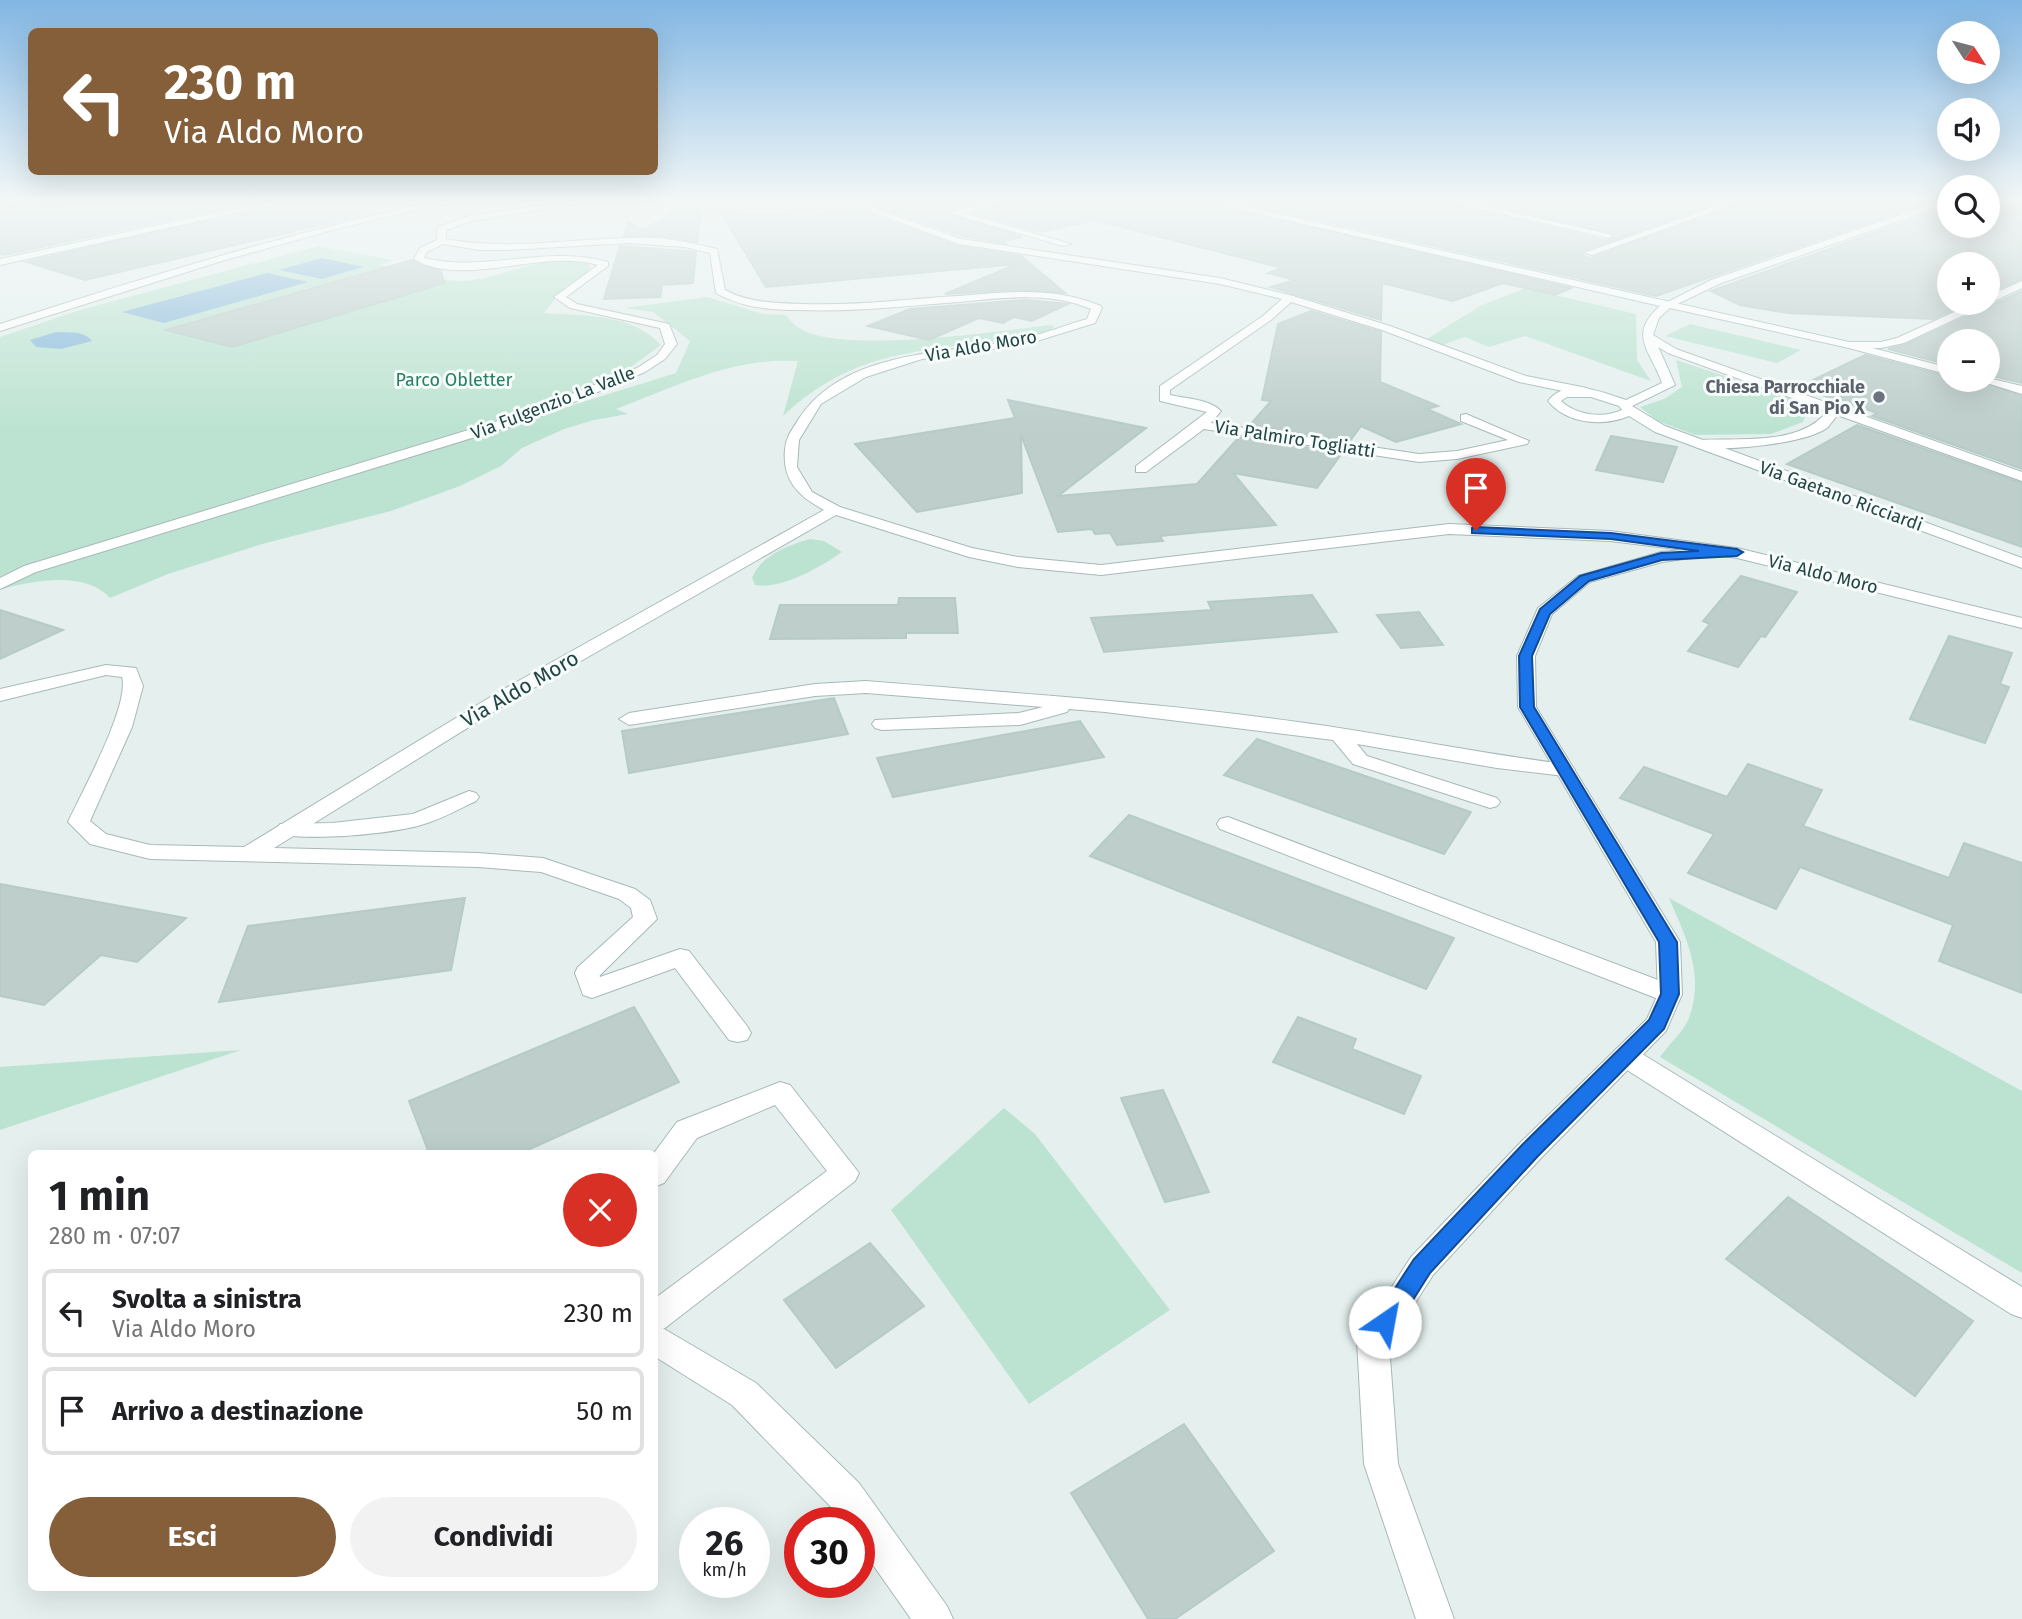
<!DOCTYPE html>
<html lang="it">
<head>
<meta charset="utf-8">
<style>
  :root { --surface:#fff; --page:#f2f2f2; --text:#202124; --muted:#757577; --line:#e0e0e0; --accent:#845f3a }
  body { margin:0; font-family:"Fira Sans",sans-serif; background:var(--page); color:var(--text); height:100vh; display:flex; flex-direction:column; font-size:26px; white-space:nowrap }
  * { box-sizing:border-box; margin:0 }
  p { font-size:23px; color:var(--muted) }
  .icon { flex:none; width:38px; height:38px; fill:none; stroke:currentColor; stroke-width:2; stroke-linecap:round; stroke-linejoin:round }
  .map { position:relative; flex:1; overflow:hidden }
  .panel { position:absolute; left:28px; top:1150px; width:630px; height:441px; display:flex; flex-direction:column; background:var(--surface); border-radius:10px; box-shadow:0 7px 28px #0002 }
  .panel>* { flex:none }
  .banner { position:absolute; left:28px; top:28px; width:630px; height:147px; border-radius:10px; box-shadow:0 7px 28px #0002; background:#845f3a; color:#fff; overflow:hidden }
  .needle { width:46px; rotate:126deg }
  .buttons { position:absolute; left:1937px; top:21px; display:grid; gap:14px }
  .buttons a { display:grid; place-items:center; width:63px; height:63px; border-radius:50%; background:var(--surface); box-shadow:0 7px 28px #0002; font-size:35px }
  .speed { position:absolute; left:679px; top:1507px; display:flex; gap:14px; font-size:35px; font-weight:700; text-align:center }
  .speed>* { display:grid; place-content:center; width:91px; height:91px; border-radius:50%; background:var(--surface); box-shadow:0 7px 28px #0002; line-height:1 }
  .speed small { font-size:18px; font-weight:400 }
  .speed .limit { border:10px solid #d22; background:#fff; color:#111 }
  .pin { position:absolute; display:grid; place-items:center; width:60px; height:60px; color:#fff; margin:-72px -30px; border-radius:50% 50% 50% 0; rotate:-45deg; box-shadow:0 0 7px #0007 }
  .pin .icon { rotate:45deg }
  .me { position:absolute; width:77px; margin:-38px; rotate:33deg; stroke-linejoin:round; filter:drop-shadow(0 0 5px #0008) }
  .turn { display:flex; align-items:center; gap:24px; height:147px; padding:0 21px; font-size:32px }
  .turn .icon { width:91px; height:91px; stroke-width:2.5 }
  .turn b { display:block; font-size:49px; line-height:60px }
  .round { display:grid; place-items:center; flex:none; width:74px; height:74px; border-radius:37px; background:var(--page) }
  .head { display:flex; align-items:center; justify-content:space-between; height:119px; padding:0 21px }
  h1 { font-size:42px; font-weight:700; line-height:52px }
  .primary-button { display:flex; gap:14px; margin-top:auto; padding:14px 21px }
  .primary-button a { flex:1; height:80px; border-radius:42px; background:var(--accent); color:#fff; font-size:28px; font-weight:700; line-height:80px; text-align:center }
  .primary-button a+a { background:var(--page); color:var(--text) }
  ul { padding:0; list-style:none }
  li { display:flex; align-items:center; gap:21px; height:88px; margin:0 14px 10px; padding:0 7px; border:4px solid var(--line); border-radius:10px }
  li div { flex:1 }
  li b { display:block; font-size:26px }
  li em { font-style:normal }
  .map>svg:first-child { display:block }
  .green { fill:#bce3d1 }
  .water { fill:#87b8db }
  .building { fill:#bdcecb; stroke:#b6cbc8; stroke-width:2 }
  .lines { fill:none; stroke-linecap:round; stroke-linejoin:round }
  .lane-casing { stroke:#a6b9b8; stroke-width:2 }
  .street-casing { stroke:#a6b9b8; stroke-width:2 }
  .secondary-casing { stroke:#a2bdbb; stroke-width:2 }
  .lane { fill:#fff; fill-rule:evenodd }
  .street { fill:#fff; fill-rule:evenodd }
  .secondary { fill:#fff; fill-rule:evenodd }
  .route { fill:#1a73e8; stroke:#114b97; stroke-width:2 }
  .worship-dot { fill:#6b7280; stroke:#f7fbfa; stroke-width:2.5 }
  .labels { text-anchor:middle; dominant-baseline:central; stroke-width:6; stroke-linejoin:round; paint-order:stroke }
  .far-street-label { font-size:18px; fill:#214545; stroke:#f7fbfa }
  .far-park-label { font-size:18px; fill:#268161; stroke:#f7fbfa }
  .far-worship-label { font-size:18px; font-weight:bold; fill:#5b616d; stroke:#f7fbfa; text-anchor:end }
  .street-label { font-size:21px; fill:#214545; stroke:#f7fbfa }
</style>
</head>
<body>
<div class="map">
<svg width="2022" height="1619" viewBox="0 0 2022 1619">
  <rect width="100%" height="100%" fill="#e5f0ee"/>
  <g class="green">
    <path d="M 319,246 L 392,260 L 379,265 C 404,270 433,280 459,281 C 502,281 548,248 590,265 L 588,273 L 565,287 L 544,313 C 584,316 632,313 661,345 L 628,369 L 525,414 L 0,579 L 0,337 L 80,310 Z"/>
    <polygon points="1525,288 1636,314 1637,360 1651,381 1525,336 1489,347 1465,337 1442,345 1427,339 1480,306"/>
    <path d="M 707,297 L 763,314 L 786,315 C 792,323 797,328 807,332 C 855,352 995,332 1050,325 L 1055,327 C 1035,340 1005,340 982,343 C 902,352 845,358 783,416 L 798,361 C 733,357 675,387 616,409 L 628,414 L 594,420 L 564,429 L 522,448 L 501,466 L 460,486 L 391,511 L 262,544 L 168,574 L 110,598 C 85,570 33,581 2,589 L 13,579 L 676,373 L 690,341 L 653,312 L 624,308 Z"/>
    <polygon points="1690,324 1801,350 1777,363 1665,336"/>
    <polygon points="1676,360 1798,400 1807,410 1803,422 1771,434 1695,435 1658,421 1640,407 1664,399 1682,387"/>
    <path d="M 810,539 L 824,541 L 842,552 C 821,567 781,590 755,585 L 752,578 C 760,556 788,545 810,539 Z"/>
    <path d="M 1669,898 L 2022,1091 L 2022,1273 L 1660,1057 C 1668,1045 1684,1031 1689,1018 C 1705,974 1686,938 1669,898 Z"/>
    <polygon points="241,1050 0,1130 0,1067"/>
    <polygon points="1004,1108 1035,1134 1170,1310 1029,1404 891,1210"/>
  </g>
  <g class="water">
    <polygon points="322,258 363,267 322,279 279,270"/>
    <polygon points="267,273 308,282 164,323 122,312"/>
    <path d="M 56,332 C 68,333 84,330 92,341 L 61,349 L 36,347 L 30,340 Z"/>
  </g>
  <g class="building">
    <polygon points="27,202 253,202 4,255 0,254 0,203 17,205"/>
    <polygon points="286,202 358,202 359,216 85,280 26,262"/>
    <polygon points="891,202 978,202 947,210 946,214 1022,237 1003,241 1005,243 962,236 874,205"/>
    <polygon points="1010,202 1206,202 1571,288 1555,295 1503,283 1453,301 1382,283 1381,320 1271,287 1295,280 1268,273 1282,268 1094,220 1040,232 973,213"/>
    <polygon points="1239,202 1448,202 1608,241 1615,234 1481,202 1718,202 1582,252 1583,256 1591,258 1742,202 1928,202 1656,296"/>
    <polygon points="1988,202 2022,202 2022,279 1988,293 1988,264 1950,264 1950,303 1968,303 1933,319 1788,313 1740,305 1711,291 1950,206 1950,226 1988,226"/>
    <polygon points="855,209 958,246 1021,256 1065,293 1013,290 945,294 1017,264 766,287 721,213 808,217"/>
    <polygon points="678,210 701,211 697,242 661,236 624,236 628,222 643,230"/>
    <polygon points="620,246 696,252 693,283 662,285 660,297 604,299"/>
    <polygon points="412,260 441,271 444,283 232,347 166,330"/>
    <polygon points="2022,291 2022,383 1988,375 1988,341 1950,341 1950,365 1888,349 1905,345"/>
    <polygon points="1026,300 1068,304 1032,321 1014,317 1003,323 979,318 929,340 868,326 910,309"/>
    <polygon points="1311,311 1381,332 1380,382 1438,406 1427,409 1461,424 1396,442 1361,426 1350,441 1249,426 1271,401 1262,400 1278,324"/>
    <polygon points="1865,355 1950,377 1950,380 1975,380 2022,396 2022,469 1872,416 1877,413 1798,387"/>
    <polygon points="1008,400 1146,428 1058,496 1197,484 1239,437 1342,453 1317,488 1233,473 1276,525 1160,536 1163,541 1117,545 1110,533 1095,534 1092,529 1058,532 1021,435 1022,493 917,512 855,444 1015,418"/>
    <polygon points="1857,425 2022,483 2022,547 1787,464"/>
    <polygon points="1611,436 1677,447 1663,482 1596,470"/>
    <polygon points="1741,576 1797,592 1765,637 1761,636 1738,667 1688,651 1710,624 1703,621"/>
    <polygon points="1312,595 1337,632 1104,652 1091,618 1212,610 1208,602"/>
    <polygon points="899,598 955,598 958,633 906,633 906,638 770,639 780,605 898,605"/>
    <polygon points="0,610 63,630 0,659"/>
    <polygon points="1419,612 1443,645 1401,648 1377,615"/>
    <polygon points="1949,636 2012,653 2000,684 2009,687 1985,743 1910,719"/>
    <polygon points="834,698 848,734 629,773 622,731"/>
    <polygon points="1080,721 1104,757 893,797 877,758"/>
    <polygon points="1257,739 1471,812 1444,854 1224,775"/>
    <polygon points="1748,764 1822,790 1803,826 1949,878 1964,843 2022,863 2022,993 1939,961 1953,925 1800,867 1776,909 1688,873 1714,834 1620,798 1644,767 1727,797"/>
    <polygon points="1129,815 1454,938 1426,989 1090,856"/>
    <polygon points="0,884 186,918 137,962 101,955 44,1005 0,996"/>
    <polygon points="465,898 451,970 219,1002 248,926"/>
    <polygon points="634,1007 679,1082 521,1153 429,1153 409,1101"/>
    <polygon points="1298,1017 1356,1039 1352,1049 1421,1076 1404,1114 1273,1062"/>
    <polygon points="1163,1090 1209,1192 1165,1202 1121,1098"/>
    <polygon points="1788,1197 1973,1321 1915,1396 1726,1259"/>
    <polygon points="870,1243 924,1306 836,1368 784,1300"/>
    <polygon points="1184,1424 1274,1551 1175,1619 1148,1619 1071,1493"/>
  </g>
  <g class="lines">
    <defs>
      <g id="lane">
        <polygon points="990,202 1008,202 963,213 1071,244 1063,246 948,213"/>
        <polygon points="1450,202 1467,202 1613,235 1609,238"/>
        <polygon points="1727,202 1740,202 1592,255 1584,253"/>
        <path d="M 866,681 C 1010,693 1155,702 1298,722 C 1388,734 1475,753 1565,764 L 1572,766 L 1575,770 L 1572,774 L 1565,776 L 1497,768 L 1357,744 L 1367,756 L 1497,798 L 1500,802 L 1497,806 L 1490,808 L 1353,764 L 1333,740 L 1105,712 L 1069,709 L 1067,712 L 1020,725 L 882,730 L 875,728 L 872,724 L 875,720 L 1019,713 L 1043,707 L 866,693 L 815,696 L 629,725 L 619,719 L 629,713 L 815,684 Z"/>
        <path d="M 469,791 L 476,793 L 479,797 L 476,801 C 459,809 440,820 421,825 C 391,834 310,841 280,834 L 277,829 L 280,824 L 332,823 L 413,814 Z"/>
        <polygon points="1228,817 1679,988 1682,994 1679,1000 1670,1003 1661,1000 1220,829 1217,824 1220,819"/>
        <polygon points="680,949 689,951 747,1026 751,1033 747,1040 738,1042 729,1040 675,968 592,998 583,995 575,973 578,967 587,964 596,967 600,977"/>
        <polygon points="1625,1046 1634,1049 2022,1287 2022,1318 2011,1314 1616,1063 1612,1056 1616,1049"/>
        <polygon points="780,1082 790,1085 859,1173 855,1181 665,1328 654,1332 654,1299 827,1171 775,1105 697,1138 664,1183 654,1187 654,1153 677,1122"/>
      </g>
      <g id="street">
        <path d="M 434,202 L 452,202 L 336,229 L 225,260 L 0,331 L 0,324 C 143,278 287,233 434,202 Z"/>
        <path d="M 565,202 L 588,202 L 471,221 L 446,230 L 446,239 C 515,252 584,236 653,238 C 675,239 696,244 717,249 L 725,290 C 749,303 776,303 803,304 C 855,306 907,299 958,296 C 1008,292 1053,286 1101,306 L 1102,308 L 1095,323 L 1027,344 L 922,359 L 866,377 L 821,404 L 799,440 L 797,467 L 812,492 L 840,507 L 972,548 L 1018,557 L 1101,565 L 1449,524 L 1610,531 L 1737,548 L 2022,618 L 2022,628 L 1737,558 L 1691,551 L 1694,555 L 1692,558 L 1662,562 L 1590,582 L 1552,614 L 1535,656 L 1536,707 L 1680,942 L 1682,994 L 1666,1031 L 1541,1158 L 1433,1275 L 1389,1344 L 1398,1464 L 1454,1619 L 1416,1619 L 1364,1464 L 1357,1341 L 1411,1257 L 1521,1142 L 1647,1019 L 1658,994 L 1656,942 L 1518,707 L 1517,656 L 1538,608 L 1578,576 L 1661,552 L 1684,550 L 1610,541 L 1449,534 L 1101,575 L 1018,567 L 969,557 L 836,515 L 511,701 L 274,848 L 478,853 L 543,858 L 635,889 L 650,900 L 657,919 L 596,979 L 587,982 L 578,979 L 575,973 L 578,967 L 633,917 L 631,908 L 619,899 L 541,872 L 478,867 L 150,859 L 90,844 L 68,822 C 82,792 130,705 122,677 L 106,675 L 0,701 L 0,689 L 106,665 L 136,668 L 143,686 L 132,727 L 90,821 L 106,834 L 150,845 L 244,847 L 497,693 L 824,510 C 798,496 782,480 785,449 C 786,437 792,430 798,420 C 845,347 950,355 1026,338 C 1046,333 1066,325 1087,319 L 1091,309 C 1048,291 1004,298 959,302 C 906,306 853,312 799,310 C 770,310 742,308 716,293 L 710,253 L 685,247 L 627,243 L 508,250 L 479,250 L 443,244 L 427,252 L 424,258 C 486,273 547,244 608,262 L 608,266 L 566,297 L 577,304 L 669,324 L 677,344 L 665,359 L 645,372 L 534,419 L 36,572 L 0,589 L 0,578 L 24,566 L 524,413 L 637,368 L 657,355 L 665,344 L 660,328 L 570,308 L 554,297 L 598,265 C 543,248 462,289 414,259 L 420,248 L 437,240 L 438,227 L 469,216 Z"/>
        <path d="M 844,202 L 857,202 L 961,239 L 1220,278 L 1293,296 L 1390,326 L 1526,376 L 1587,388 L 1593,392 L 1587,396 L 1519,382 L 1382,330 L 1291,302 L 1271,320 L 1170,390 L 1170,395 C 1187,399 1209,399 1221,411 L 1211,423 L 1419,454 L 1457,451 L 1508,440 L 1461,421 L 1461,415 L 1466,414 L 1529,441 L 1527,444 L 1457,459 L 1419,462 L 1204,429 L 1146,472 L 1136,472 L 1136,466 L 1207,412 L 1160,401 L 1160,386 L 1263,316 L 1282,299 L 1220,284 L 959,244 Z"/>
        <polygon points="1937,202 1950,203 1719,284 1671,307 1662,305 1711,280"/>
        <path d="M 1645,335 L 1653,335 L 1676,349 L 2022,472 L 2022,481 L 1837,415 C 1834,419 1831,424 1827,428 C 1805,444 1722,452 1695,447 L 1695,441 L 1700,440 C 1739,438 1796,445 1824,415 L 1822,409 L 1668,353 L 1645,339 Z"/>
        <polygon points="1849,342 1950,368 1950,375 1845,347 1845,343"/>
        <polygon points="1988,378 2022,386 2022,394 1977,380"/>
        <polygon points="654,1323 756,1383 859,1483 947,1606 953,1619 911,1619 859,1545 859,1522 843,1522 833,1509 732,1405 654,1356"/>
      </g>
      <g id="secondary">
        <polygon points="267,202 284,202 0,265 0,259"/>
        <path d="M 1208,202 L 1225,202 L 1849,342 L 1881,342 L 1897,338 L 1974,303 L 1988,303 L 1988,296 L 2022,281 L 2022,288 L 1904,343 L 1881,348 L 1849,348 L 1670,308 L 1659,318 L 1653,335 L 1675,385 L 1632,406 L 1665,426 L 2022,558 L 2022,568 L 1655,432 L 1629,416 C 1603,427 1566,424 1548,401 C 1566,377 1603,392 1626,400 L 1662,383 C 1651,351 1627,335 1660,306 ZM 1567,397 L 1591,397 L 1619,406 L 1622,410 C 1603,419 1576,415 1561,401 Z"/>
      </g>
    </defs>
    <use href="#lane" class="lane-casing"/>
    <use href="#street" class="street-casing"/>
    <use href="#secondary" class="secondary-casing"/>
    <use href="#lane" class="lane"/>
    <use href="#street" class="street"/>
    <use href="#secondary" class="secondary"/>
  </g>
  <linearGradient id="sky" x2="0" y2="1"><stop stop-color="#81b6e3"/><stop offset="0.47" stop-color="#f3f8f7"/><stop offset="1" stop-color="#f3f8f7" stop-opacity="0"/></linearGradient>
  <rect width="2022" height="429" fill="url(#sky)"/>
  <polygon class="route" points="1476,527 1611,533 1737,549 1743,552 1737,556 1662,560 1589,581 1550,614 1532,656 1534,707 1677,942 1679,994 1664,1029 1538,1156 1430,1273 1394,1330 1385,1333 1377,1330 1373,1322 1414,1259 1523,1144 1649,1020 1661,994 1659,942 1520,707 1519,656 1540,609 1580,576 1661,553 1699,551 1611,539 1472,533 1472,528"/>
  <circle class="worship-dot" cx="1879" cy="397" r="7"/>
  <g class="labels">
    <g class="far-street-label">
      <text transform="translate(981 346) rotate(-10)">Via Aldo Moro</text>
      <text transform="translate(553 403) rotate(-21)">Via Fulgenzio La Valle</text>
      <text transform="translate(1295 439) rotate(9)">Via Palmiro Togliatti</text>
      <text transform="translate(1841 496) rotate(20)">Via Gaetano Ricciardi</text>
      <text transform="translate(1823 574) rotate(14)">Via Aldo Moro</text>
    </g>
    <g class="far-park-label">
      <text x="454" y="380">Parco Obletter</text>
    </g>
    <g class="far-worship-label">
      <text x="1865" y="387">Chiesa Parrocchiale<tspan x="1865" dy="21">di San Pio X</tspan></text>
    </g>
    <g class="street-label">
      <text transform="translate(520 689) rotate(-30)">Via Aldo Moro</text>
    </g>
  </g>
</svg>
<div class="buttons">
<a><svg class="needle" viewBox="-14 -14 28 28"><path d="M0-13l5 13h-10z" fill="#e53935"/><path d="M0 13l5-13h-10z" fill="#757577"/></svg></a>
<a><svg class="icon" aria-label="sound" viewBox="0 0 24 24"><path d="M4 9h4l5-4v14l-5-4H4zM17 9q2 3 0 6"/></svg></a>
<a><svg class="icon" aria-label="search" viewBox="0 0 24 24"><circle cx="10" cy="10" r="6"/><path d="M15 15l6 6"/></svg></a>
<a>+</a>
<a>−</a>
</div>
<div class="speed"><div>26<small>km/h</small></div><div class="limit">30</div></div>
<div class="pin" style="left:1476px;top:530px;background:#d93025"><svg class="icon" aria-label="arrive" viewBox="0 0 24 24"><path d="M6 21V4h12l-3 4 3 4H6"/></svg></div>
<svg class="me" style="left:1385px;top:1322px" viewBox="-20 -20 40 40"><circle r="19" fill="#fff"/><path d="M0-13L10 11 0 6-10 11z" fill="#1a73e8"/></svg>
<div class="banner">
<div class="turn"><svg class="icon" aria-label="left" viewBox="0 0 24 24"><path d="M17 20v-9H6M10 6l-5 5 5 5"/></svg><div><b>230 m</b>Via Aldo Moro</div></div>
</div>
<section class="panel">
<div class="head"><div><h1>1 min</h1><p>280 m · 07:07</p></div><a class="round" style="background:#d93025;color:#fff"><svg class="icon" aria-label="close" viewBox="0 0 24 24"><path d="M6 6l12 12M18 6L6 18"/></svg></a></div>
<ul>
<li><svg class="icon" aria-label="left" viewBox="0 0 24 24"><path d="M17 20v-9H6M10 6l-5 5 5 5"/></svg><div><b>Svolta a sinistra</b><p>Via Aldo Moro</p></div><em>230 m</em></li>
<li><svg class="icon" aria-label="arrive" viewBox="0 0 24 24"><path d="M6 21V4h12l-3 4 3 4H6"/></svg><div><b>Arrivo a destinazione</b></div><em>50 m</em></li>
</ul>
<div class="primary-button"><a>Esci</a><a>Condividi</a></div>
</section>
</div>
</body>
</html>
